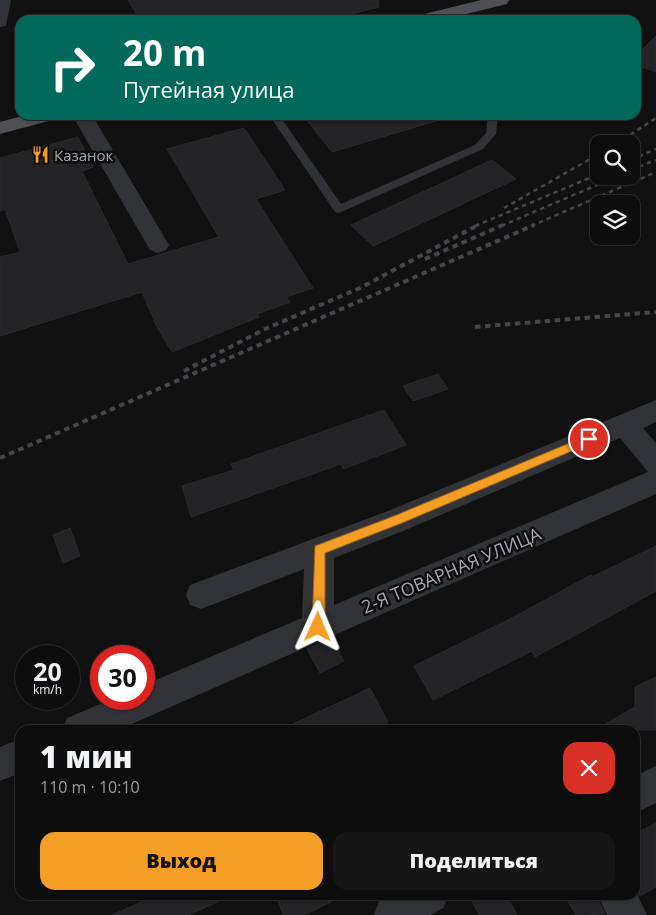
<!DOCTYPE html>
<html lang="ru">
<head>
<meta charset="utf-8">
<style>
  :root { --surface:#0d0d0e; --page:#161617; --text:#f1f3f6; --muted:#9a9c9e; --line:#2d2d2e; --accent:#f59e26 }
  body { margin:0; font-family:"Open Sans",sans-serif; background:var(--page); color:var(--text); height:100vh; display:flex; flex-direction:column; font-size:19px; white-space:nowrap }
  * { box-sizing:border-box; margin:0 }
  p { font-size:16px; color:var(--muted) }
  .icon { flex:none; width:28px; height:28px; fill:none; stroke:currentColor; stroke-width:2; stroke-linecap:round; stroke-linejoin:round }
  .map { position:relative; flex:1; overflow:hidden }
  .panel { position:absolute; left:15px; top:725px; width:625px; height:175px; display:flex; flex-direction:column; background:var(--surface); border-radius:15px; box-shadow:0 1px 4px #0004,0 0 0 1px var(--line) }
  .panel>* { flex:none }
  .guide { position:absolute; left:15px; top:15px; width:626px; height:105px; border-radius:15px; box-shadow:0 1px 4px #0004,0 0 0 1px var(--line); background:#00695c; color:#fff; overflow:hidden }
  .controls { position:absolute; left:590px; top:135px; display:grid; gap:10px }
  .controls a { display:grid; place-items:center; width:50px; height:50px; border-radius:10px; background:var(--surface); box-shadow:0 1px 4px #0004,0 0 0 1px var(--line); font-size:25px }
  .speed { position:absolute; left:15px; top:645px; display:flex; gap:10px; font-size:25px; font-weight:700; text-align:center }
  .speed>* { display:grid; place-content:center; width:65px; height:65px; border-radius:50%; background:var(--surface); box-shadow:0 1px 4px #0004,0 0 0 1px var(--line); line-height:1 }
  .speed small { font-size:12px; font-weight:400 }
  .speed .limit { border:8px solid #d22; background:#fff; color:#111 }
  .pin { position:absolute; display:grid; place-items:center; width:42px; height:42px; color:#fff; margin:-21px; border:2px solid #fff; border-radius:50%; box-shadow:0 1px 5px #0007 }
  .me { position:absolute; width:55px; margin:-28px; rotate:1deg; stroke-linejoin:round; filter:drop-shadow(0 0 4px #0008) }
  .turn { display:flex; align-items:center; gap:18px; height:105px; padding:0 25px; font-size:22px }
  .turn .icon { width:65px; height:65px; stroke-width:2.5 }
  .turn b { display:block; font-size:35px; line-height:42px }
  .round { display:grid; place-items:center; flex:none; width:52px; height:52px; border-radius:15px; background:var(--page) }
  .summary { display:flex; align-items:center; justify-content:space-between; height:85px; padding:0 25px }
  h1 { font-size:30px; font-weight:800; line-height:38px }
  .action { display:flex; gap:10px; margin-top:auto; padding:10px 25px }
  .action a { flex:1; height:58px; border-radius:15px; background:var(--accent); color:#111; font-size:20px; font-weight:800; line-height:58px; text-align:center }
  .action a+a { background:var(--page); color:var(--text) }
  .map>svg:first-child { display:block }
  .building { fill:#242426; stroke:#2b2b2e }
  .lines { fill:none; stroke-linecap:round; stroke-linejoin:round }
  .lane { fill:#323337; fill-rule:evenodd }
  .street { fill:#323337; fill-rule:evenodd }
  .primary { fill:#4e5056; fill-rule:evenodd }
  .rail-far1 { stroke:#45474c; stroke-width:2.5; stroke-dasharray:4.5 4; stroke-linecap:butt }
  .rail { stroke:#45474c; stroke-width:4; stroke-dasharray:5.5 4.5; stroke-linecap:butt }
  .route { fill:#f59e26; stroke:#9f6719 }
  .labels { text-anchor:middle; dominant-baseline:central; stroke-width:5; stroke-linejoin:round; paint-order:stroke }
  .far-poi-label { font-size:15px; fill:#a2a9b3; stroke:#0c0c0d; text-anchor:start }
  .street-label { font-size:18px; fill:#a2a9b3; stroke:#0c0c0d }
</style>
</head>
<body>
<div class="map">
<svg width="656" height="915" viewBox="0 0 656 915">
  <rect width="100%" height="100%" fill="#111112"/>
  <g class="building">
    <polygon points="128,0 378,0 379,7 326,20 140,20"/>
    <polygon points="656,36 656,72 636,65 636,56"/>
    <polygon points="303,115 438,115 439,120 332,152"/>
    <polygon points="244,128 285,190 256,199 313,288 286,297 290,302 257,314 259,317 172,352 157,327 142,292 0,336 0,257 20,252 5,209 0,211 0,158 78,137 93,167 82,171 128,264 219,237 167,149"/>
    <polygon points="492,160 516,179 373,246 351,225"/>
    <polygon points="438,374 448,389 413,401 403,386"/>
    <polygon points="384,410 406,445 343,469 341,464 191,517 182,486 234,470 231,464"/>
    <polygon points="70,528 80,556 63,563 53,535"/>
    <polygon points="656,546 656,591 535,657 532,651 433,700 414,666 510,619 591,575 592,577"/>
    <polygon points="331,638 344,661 320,673 307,649"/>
    <polygon points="656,677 656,730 595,730 635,707 635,687"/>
    <polygon points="370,688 388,723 375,730 280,730"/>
    <polygon points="656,823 656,887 640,896 635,888 635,834"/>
    <polygon points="157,895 232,895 189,915 112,915"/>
    <polygon points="276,895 345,895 304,915 283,915"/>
    <polygon points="469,895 507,895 517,915 479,915"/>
    <polygon points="564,895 596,895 605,914 576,915"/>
  </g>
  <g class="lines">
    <polygon class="lane" points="269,115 279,115 341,204 475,145 486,133 488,115 498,115 496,134 483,149 339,213 335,212"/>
    <g class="street">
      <polygon points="0,0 11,0 6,26 0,27"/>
      <polygon points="72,115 92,115 169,245 166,250 158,253 150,250"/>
      <path d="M 656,400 L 656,422 L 643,428 L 656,443 L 656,494 L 118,730 L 62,730 L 67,718 L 112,699 L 144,699 L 144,685 L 302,618 L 304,569 L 201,609 L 190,605 L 186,595 L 190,585 L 388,511 ZM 620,438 L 648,472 L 334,605 L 334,558 L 408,529 Z"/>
      <polygon points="20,739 20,773 0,781 0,747"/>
      <polygon points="656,766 656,803 635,813 635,776"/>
      <polygon points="635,890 647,915 607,915 598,895 635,895"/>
      <polygon points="392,895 449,895 443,908 431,915 374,915 379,901"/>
    </g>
    <g class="primary">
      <polygon points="481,0 509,0 507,4 442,20 413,20 416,16"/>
      <polygon points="26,115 59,115 56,119 0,134 0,122"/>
    </g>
    <g class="rail-far1">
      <polyline points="616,144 656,118"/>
      <polyline points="631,160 656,149"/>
      <polyline points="631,170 656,160"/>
      <polyline points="504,208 599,154"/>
      <polyline points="475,226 599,174"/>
      <polyline points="501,226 618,176"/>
      <polyline points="531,226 656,172"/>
    </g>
    <g class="rail">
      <polyline points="425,259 503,225"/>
      <polyline points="475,327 656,312"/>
      <polyline points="184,371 265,329 362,287 478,225"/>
      <polyline points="0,458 534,225"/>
    </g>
  </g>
  <polygon class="route" points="589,435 595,439 593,442 402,523 325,553 325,627 323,631 318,633 314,631 312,627 315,546 394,516"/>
  <defs>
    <symbol id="restaurant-bare" viewBox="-9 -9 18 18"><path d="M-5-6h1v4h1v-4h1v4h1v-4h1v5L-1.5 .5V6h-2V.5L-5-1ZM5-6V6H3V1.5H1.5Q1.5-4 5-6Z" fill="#f59e26" stroke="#0c0c0d" stroke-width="2.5" paint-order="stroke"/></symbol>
  </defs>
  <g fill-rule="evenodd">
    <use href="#restaurant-bare" x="28" y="142" width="25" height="25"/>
  </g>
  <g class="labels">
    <g class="far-poi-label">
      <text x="54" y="155">Казанок</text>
    </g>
    <g class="street-label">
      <text transform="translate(451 570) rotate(-23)">2-Я ТОВАРНАЯ УЛИЦА</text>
    </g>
  </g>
</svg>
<div class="controls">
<a><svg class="icon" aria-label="search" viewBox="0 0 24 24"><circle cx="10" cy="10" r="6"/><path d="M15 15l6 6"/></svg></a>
<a><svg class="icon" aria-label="layers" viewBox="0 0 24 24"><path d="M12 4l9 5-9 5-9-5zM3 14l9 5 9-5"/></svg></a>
</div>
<div class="speed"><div>20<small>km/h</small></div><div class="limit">30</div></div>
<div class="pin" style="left:589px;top:439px;background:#d93025"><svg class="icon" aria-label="arrive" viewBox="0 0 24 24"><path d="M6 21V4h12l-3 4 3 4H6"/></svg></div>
<svg class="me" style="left:318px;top:627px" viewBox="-20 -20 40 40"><path d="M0-17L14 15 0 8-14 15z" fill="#f59e26" stroke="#fff" stroke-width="4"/></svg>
<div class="guide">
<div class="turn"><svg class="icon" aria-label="right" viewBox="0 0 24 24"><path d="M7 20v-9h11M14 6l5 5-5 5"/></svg><div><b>20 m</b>Путейная улица</div></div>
</div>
<section class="panel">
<div class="summary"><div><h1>1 мин</h1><p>110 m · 10:10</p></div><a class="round" style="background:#d93025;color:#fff"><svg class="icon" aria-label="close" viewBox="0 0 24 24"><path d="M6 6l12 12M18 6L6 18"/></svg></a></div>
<div class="action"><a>Выход</a><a>Поделиться</a></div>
</section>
</div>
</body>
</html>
